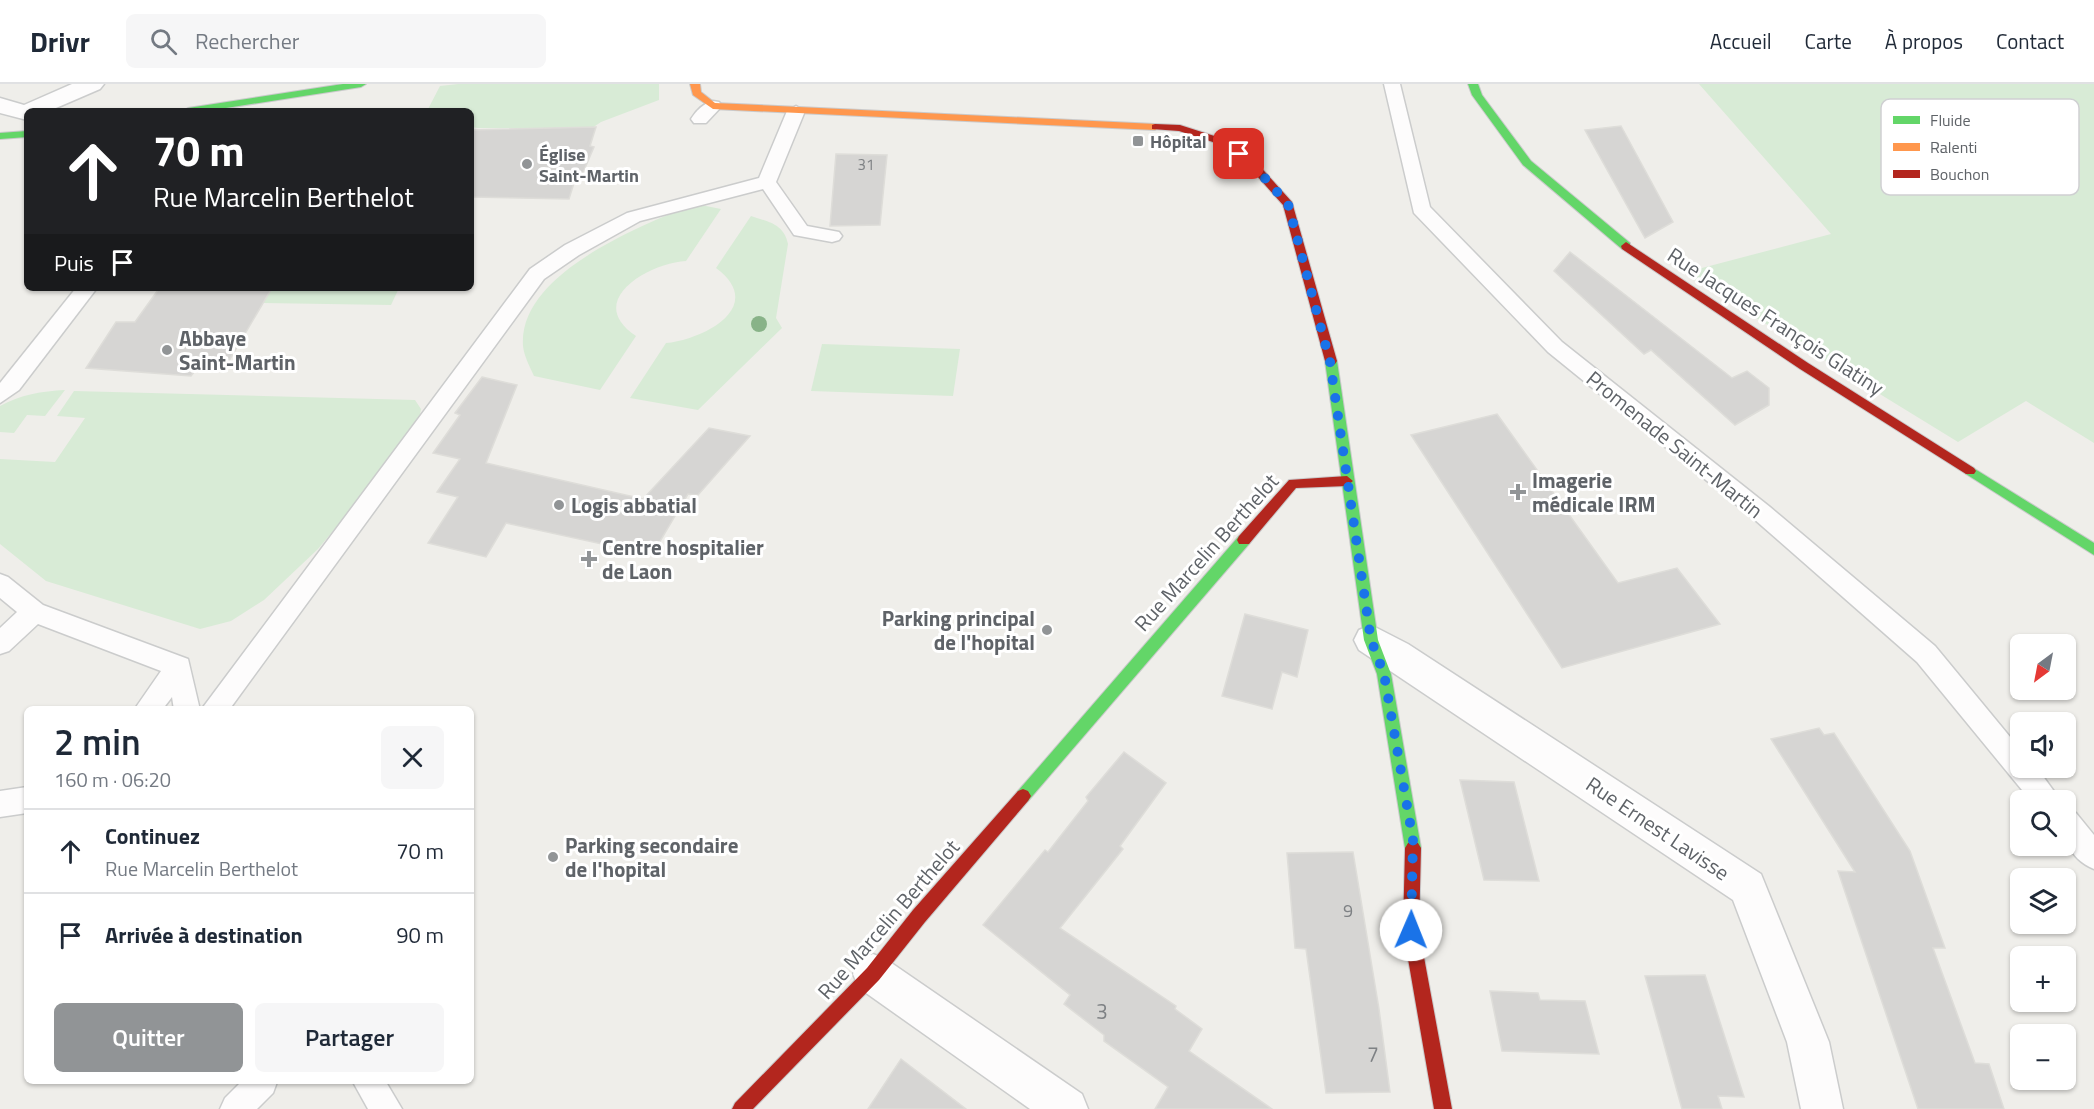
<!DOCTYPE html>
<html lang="fr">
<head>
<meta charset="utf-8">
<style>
  :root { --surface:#fff; --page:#f6f6f7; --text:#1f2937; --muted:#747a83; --line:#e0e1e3; --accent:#919496 }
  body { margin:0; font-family:"Titillium Web",sans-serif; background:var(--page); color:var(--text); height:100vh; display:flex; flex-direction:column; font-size:22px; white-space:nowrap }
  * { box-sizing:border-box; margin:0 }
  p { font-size:20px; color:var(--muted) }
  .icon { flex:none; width:33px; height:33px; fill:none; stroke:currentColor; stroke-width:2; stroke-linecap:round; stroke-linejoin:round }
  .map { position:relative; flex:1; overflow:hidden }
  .sheet { position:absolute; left:24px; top:622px; width:450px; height:378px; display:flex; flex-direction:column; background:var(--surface); border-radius:9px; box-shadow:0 2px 4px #0004 }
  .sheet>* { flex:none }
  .banner { position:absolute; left:24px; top:24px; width:450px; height:183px; border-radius:9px; box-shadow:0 2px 4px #0004; background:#202124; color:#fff; overflow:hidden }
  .needle { width:39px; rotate:212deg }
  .tools { position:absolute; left:2010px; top:550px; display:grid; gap:12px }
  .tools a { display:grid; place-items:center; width:66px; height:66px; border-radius:9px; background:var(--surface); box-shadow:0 2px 4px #0004; font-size:30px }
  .pin { position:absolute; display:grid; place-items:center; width:51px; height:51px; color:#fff; margin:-26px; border-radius:12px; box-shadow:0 3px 9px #0006 }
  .me { position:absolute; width:66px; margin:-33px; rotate:1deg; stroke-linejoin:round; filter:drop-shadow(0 0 4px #0008) }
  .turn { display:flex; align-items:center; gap:21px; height:126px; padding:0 30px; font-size:27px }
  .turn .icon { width:78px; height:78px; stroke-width:2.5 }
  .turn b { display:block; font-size:42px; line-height:51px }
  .then { display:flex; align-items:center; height:57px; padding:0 30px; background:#0003; gap:12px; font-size:22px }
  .round { display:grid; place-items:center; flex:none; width:63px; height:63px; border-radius:9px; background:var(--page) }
  .head { display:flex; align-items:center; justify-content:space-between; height:102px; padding:0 30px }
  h1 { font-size:36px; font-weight:600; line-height:45px }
  .cta { display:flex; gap:12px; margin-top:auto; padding:12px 30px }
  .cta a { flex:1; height:69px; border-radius:9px; background:var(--accent); color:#fff; font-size:24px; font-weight:600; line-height:69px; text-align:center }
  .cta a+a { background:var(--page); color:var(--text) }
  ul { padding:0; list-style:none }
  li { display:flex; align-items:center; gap:18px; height:84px; padding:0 30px; border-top:2px solid var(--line) }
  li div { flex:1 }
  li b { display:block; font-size:22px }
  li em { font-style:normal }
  header { display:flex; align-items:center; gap:36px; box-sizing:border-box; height:84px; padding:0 30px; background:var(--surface); border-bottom:2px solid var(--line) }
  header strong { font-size:28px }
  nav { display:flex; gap:33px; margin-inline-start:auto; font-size:21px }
  .search { width:420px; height:54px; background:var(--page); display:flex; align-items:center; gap:15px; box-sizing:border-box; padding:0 21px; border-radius:9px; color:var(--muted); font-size:22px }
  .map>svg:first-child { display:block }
  .green { fill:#d8ebd6 }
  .building { fill:#d6d5d3; stroke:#deddd9; stroke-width:1.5 }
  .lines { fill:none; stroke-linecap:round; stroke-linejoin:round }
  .lane-casing { stroke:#cbcccc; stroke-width:3 }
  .street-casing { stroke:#cbcccc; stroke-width:3 }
  .fast-casing { stroke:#cacacb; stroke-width:2 }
  .slow-casing { stroke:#cacacb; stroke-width:2 }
  .jam-casing { stroke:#cacacb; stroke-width:2 }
  .lane { fill:#fdfcfc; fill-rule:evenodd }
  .street { fill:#fdfcfc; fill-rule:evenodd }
  .fast { fill:#63d668; fill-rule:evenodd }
  .slow { fill:#ff974d; fill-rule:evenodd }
  .jam { fill:#b3261e; fill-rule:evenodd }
  .tree { fill:#88b388 }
  .route { stroke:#1a73e8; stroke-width:10; stroke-dasharray:0 18 }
  .poi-dot { fill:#919496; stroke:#fff; stroke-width:2 }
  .labels { text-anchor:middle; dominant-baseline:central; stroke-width:6; stroke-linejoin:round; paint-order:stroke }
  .far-number-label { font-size:15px; fill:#7e8184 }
  .far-poi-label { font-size:18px; font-weight:bold; fill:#5f6368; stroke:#fff; text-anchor:start }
  .number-label { font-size:18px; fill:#7e8184 }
  .street-label { font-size:21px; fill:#5f6368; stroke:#fff }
  .poi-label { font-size:21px; font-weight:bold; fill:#5f6368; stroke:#fff; text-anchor:start }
  .near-number-label { font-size:21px; fill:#7e8184 }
  .key { fill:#fff; stroke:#cfd0d2; stroke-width:1.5 }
  .key-label { font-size:16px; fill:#5f6368 }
</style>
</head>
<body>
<header>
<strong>Drivr</strong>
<div class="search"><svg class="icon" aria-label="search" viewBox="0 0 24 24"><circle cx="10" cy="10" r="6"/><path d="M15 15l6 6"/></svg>Rechercher</div>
<nav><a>Accueil</a><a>Carte</a><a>À propos</a><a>Contact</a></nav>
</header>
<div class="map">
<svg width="2094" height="1025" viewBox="0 0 2094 1025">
  <rect width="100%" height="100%" fill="#efeeea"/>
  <g class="green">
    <polygon points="458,0 659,0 659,16 601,38 592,44 478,44 471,43 471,27 427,27 440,2"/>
    <polygon points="1699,0 2094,0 2094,359 2026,317 1958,358 1683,189 1831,150"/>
    <path d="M 689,122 L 706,122 L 721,125 L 686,177 C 649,179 583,217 636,252 L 600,306 L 534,292 C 530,283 524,272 523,262 C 518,191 636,144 689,122 Z"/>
    <path d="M 751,132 C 769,138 784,140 788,160 L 776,234 L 782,244 L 698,326 L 630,314 L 666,259 C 705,255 767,222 716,184 Z"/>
    <polygon points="272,204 399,204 391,221 263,219"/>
    <polygon points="822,260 960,265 953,312 811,307"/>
    <path d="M 65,306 L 45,332 L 27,331 L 14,349 L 0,348 L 0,322 C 20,311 42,307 65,306 Z"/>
    <polygon points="74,307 415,316 421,325 418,341 374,398 318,465 264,516 231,537 200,545 46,497 0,460 0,375 55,378 85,334 57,332"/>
  </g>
  <g class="building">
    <polygon points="1621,42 1673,138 1645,154 1585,46"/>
    <polygon points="596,43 590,62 594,63 579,98 574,99 569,115 471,113 471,46"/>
    <polygon points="836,70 887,71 880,141 830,142"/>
    <polygon points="1570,168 1732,294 1747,287 1769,304 1769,321 1735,341 1651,266 1644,270 1554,187"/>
    <polygon points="164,204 272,204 223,287 195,287 191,292 86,284 116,238 135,238 158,206"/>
    <polygon points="482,293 517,301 486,379 643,415 709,344 750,352 698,411 688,410 652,471 506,439 486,473 428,459 458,413 437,408 460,375 433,369 460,331 455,329"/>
    <polygon points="1497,330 1618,499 1677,484 1720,540 1562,584 1411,351"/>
    <polygon points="1245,530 1308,546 1297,593 1282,588 1272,625 1222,612"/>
    <polygon points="1819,644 1824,651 1834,649 1910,767 1945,864 1933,864 1975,979 1989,980 2004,1025 1918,1025 1838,787 1855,788 1771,655"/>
    <polygon points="1124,668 1166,699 1120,762 1123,765 1060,844 1176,922 1175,925 1202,945 1189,967 1272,1025 1155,1025 1168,1003 1104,957 1104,951 1064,920 1070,911 983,841 1045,766 1048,768 1088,717 1086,713"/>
    <polygon points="1460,696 1514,698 1539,797 1484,796"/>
    <polygon points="1353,768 1379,925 1390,1008 1326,1009 1306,865 1295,864 1287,769"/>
    <polygon points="1705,891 1744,1013 1718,1012 1722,1025 1682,1025 1645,892"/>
    <polygon points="1490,907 1538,909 1540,916 1585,917 1599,970 1502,967"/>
    <polygon points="901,975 966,1025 868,1025"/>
  </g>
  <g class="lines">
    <defs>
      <g id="lane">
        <polygon points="1384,0 1400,0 1430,123 1562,258 1770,423 1935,562 2020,665 2020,684 2037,684 2061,717 2031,717 1917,578 1754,435 1548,268 1414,129"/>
        <path d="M 713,17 L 719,18 L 722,22 L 706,39 L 694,39 L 691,35 C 696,27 704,19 713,17 Z"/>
        <polygon points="796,22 805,27 776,98 807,142 839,148 842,152 839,156 832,158 794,151 763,105 640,137 579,171 544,195 229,626 201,626 530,185 565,161 627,129 759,94 787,27"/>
        <polygon points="76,204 97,204 19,306 0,319 0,299"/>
        <polygon points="0,490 8,493 43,521 188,575 200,626 174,626 172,613 162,626 134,626 161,587 38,540 9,567 0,570 0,544 17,528 0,514"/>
        <polygon points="27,703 27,729 0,733 0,707"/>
        <path d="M 2066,725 L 2076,729 L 2094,751 L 2094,785 C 2067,774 2063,751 2066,725 Z"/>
        <polygon points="241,998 277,998 273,1009 257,1025 220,1025 225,1014"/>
        <polygon points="353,998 386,998 402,1025 368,1025"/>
      </g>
      <g id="street">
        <polygon points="72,0 104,0 100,5 49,27 27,27 27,36 0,29 0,14 24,21"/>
        <polygon points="1371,541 1408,560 1761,790 1829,958 1843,1025 1801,1025 1787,958 1733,816 1359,566 1354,556 1359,546"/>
        <polygon points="873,870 887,876 1082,1010 1088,1025 1030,1025 859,904 853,890 859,876"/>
      </g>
      <g id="fast">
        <polygon points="343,0 366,0 361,3 207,27 183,27 188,24"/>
        <polygon points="1468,0 1478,0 1482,11 1531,77 1630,159 1630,165 1622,165 1523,81 1472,11"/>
        <polygon points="27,47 27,53 0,55 0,49"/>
        <polygon points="1331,273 1337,277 1378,556 1391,590 1421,764 1418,769 1413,771 1408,769 1405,764 1377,590 1364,556 1325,277"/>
        <polygon points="1970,382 2094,459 2094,471 1966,390 1964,387 1966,384"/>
        <polygon points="1244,451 1249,452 1251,456 1249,460 1028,717 1023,719 1018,717 1015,712 1018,707 1239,452"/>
      </g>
      <polygon id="slow" points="690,0 700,0 701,8 715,19 1155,40 1160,43 1155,46 713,25 693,11"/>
      <g id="jam">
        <polygon points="1155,40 1180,41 1230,57 1257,79 1292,118 1337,277 1335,280 1331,281 1325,277 1283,121 1249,83 1222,61 1179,47 1152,45 1152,41"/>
        <polygon points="1626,158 1808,279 1974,384 1976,387 1974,390 1966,390 1800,285 1622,165 1621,162"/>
        <polygon points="1347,392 1353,397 1347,402 1296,404 1249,460 1239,460 1237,456 1239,452 1289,396"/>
        <polygon points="1023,705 1028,707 1031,712 1028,717 925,838 879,896 753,1025 732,1025 735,1019 867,884 913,826 1018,707"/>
        <polygon points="1413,757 1418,759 1421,764 1419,846 1452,1025 1434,1025 1403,846 1405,764 1408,759"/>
      </g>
    </defs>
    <use href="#lane" class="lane-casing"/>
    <use href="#street" class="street-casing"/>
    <use href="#fast" class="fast-casing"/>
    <use href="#slow" class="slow-casing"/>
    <use href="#jam" class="jam-casing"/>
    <use href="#lane" class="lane"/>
    <use href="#street" class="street"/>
    <use href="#fast" class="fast"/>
    <use href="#slow" class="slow"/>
    <use href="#jam" class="jam"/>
  </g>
  <circle class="tree" cx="759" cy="240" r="8"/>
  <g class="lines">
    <polyline class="route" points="1239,70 1253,81 1288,120 1330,278 1371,556 1384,590 1413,756 1411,846"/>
  </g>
  <g class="poi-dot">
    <rect x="1132" y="51" width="12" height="12" rx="3"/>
    <circle cx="527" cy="80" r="6"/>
    <circle cx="167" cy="266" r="6"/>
    <path d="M1515 399h6v6h6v6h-6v6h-6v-6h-6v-6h6z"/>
    <circle cx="559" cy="421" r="6"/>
    <path d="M586 466h6v6h6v6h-6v6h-6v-6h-6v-6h6z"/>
    <circle cx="1047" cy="546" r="6"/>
    <circle cx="553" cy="773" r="6"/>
  </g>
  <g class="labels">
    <g class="far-number-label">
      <text x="866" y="80">31</text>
    </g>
    <g class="far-poi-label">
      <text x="1150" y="57">Hôpital</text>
      <text x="539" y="70">Église<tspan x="539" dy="21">Saint-Martin</tspan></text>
    </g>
    <g class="number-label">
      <text x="1348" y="826">9</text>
    </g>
    <g class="street-label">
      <text transform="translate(1776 237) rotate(33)">Rue Jacques François Glatiny</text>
      <text transform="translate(1675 360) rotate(39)">Promenade Saint-Martin</text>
      <text transform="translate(1206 468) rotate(-48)">Rue Marcelin Berthelot</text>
      <text transform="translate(1658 744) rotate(34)">Rue Ernest Lavisse</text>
      <text transform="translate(888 835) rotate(-49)">Rue Marcelin Berthelot</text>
    </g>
    <g class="poi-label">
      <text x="179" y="254">Abbaye<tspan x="179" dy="24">Saint-Martin</tspan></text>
      <text x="1532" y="396">Imagerie<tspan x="1532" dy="24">médicale IRM</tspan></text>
      <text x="571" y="421">Logis abbatial</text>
      <text x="602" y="463">Centre hospitalier<tspan x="602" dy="24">de Laon</tspan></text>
      <text x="1035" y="534" text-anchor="end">Parking principal<tspan x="1035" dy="24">de l'hopital</tspan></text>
      <text x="565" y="761">Parking secondaire<tspan x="565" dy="24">de l'hopital</tspan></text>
    </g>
    <g class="near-number-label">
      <text x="1102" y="927">3</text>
      <text x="1373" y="970">7</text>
    </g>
  </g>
  <rect x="1881" y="15" width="198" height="96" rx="9" class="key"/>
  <rect x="1893" y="32" width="27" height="8" fill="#63d668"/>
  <rect x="1893" y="59" width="27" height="8" fill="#ff974d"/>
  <rect x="1893" y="86" width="27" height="8" fill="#b3261e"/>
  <g class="key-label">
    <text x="1930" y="42">Fluide</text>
    <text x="1930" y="69">Ralenti</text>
    <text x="1930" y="96">Bouchon</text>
  </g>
</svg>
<div class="tools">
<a><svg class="needle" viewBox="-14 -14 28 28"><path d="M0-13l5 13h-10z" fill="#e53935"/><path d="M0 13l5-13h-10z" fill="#747a83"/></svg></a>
<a><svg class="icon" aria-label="sound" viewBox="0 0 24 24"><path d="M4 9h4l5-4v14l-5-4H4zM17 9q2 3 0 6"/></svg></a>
<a><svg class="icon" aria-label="search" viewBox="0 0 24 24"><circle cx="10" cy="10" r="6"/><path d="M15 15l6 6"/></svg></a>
<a><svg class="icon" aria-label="layers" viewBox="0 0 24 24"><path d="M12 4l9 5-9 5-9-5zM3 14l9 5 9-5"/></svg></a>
<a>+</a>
<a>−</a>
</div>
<div class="pin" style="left:1239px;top:70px;background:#d93025"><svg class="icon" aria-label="arrive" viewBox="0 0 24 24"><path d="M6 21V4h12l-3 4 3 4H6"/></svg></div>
<svg class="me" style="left:1411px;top:846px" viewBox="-20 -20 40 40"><circle r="19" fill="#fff"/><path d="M0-13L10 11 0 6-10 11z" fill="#1a73e8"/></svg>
<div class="banner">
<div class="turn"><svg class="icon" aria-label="ahead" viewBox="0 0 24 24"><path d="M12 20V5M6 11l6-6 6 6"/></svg><div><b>70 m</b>Rue Marcelin Berthelot</div></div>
<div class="then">Puis<svg class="icon" aria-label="arrive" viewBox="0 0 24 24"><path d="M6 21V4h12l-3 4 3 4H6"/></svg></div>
</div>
<section class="sheet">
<div class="head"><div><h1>2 min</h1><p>160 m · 06:20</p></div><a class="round"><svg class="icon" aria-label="close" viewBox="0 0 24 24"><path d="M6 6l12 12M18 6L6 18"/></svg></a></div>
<ul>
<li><svg class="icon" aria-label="ahead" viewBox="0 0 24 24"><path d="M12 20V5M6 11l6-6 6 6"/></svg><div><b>Continuez</b><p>Rue Marcelin Berthelot</p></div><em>70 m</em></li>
<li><svg class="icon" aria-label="arrive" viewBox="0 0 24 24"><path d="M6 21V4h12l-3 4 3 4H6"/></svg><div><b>Arrivée à destination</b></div><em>90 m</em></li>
</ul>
<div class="cta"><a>Quitter</a><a>Partager</a></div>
</section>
</div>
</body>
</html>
